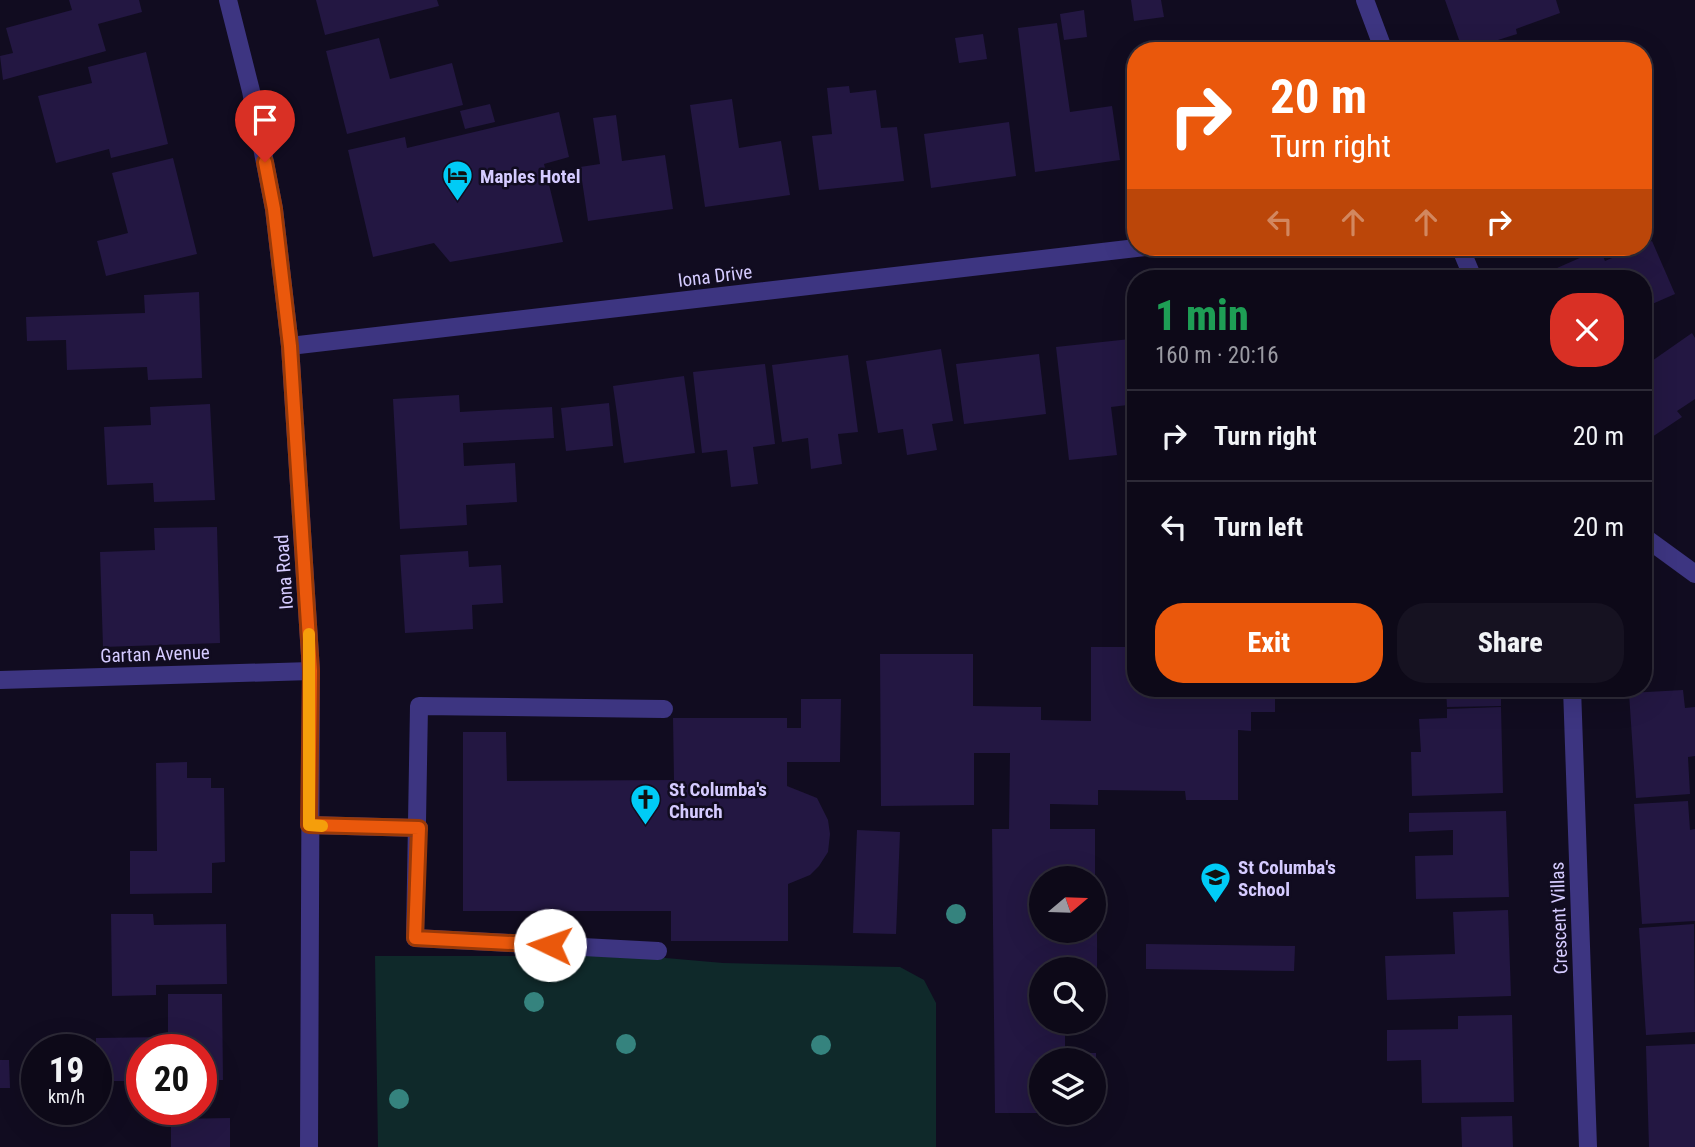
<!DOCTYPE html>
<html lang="en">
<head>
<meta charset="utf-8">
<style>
  :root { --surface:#0d0918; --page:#161221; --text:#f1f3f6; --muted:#9a9aa2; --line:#2d2a37; --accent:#ea580c }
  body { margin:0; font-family:"Roboto Condensed",sans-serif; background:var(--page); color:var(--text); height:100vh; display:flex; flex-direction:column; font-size:26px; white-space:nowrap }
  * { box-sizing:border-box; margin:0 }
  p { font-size:23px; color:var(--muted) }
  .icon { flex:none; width:38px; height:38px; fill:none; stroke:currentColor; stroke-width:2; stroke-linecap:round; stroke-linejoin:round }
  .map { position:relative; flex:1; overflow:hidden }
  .side { position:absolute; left:1127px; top:270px; width:525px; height:427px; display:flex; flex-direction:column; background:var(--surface); border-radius:28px; box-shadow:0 7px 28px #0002,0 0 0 2px var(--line) }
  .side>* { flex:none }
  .guide { position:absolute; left:1127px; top:42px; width:525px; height:214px; border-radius:28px; box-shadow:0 7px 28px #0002,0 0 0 2px var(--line); background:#ea580c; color:#fff; overflow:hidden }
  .needle { width:46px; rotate:71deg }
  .tools { position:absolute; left:1029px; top:866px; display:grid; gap:14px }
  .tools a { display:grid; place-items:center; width:77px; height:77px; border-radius:50%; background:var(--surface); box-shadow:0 7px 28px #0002,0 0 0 2px var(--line); font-size:35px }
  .speed { position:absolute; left:21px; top:1034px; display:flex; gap:14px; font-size:35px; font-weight:700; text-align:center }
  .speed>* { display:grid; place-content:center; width:91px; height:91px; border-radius:50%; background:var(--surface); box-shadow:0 7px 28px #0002,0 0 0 2px var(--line); line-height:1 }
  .speed small { font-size:18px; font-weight:400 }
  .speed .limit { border:10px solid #d22; background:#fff; color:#111 }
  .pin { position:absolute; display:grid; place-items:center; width:60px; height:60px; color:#fff; margin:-72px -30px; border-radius:50% 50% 50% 0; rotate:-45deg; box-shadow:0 0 7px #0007 }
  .pin .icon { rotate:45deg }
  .me { position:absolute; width:77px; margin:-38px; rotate:273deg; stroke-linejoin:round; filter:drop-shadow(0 0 5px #0008) }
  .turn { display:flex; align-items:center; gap:24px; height:147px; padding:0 28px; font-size:32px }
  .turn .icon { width:91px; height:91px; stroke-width:2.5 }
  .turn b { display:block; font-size:49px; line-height:60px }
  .lanes { display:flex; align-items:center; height:66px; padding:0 28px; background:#0003; justify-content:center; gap:35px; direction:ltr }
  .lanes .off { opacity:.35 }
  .round { display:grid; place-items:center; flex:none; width:74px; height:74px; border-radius:28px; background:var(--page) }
  .summary { display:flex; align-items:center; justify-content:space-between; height:119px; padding:0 28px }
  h1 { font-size:42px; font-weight:800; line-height:52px; color:#1e9e55 }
  .button { display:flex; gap:14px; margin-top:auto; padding:14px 28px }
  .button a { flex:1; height:80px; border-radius:28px; background:var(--accent); color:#fff; font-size:28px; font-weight:800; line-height:80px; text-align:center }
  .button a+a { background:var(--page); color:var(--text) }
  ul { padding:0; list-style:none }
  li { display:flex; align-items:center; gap:21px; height:91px; padding:0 28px; border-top:2px solid var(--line) }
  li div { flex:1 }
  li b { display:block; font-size:26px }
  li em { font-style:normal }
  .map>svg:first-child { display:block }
  .green { fill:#0f292a }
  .building { fill:#231742 }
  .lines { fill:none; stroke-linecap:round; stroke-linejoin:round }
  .minor { stroke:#3d3581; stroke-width:18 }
  .tree { fill:#35837e }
  .route-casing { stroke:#983908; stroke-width:18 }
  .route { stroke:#ea580c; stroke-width:12 }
  .slow { stroke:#f59e0b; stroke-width:12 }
  .labels { text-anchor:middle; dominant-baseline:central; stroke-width:5; stroke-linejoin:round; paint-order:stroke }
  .poi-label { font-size:19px; font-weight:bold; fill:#d5cbff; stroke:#110c20; text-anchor:start }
  .street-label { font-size:19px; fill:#d5cbff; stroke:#110c20 }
</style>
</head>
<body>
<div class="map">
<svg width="1695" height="1147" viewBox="0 0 1695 1147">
  <rect width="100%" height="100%" fill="#110c20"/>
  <polygon class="green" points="375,956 643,956 723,963 900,967 924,980 936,1003 936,1147 378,1147"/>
  <g class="building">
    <polygon points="69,0 139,0 142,12 98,24 106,51 3,80 0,56 13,53 6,28 72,10"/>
    <polygon points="316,0 437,0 439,6 325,35"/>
    <polygon points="1131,0 1161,0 1164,17 1134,21"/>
    <polygon points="1445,0 1556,0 1560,13 1516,29 1517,34 1463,51"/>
    <polygon points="1084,10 1087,37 1064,40 1060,14"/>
    <polygon points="1057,23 1070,112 1112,106 1120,160 1035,172 1018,28"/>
    <polygon points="983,34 987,59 959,63 955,38"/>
    <polygon points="379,38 390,79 452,63 463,105 347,134 326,51"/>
    <polygon points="1270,42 1271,51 1254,51 1253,44"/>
    <polygon points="146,52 168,144 111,158 109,149 56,163 38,96 92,83 88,67"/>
    <polygon points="849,86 850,93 876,90 881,128 897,127 904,181 819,190 812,136 832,134 827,88"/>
    <polygon points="732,99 739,148 781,141 790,195 705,207 690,105"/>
    <polygon points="490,104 495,122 465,129 460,111"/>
    <polygon points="559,112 569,157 544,164 563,242 450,262 434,243 373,257 348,150 405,137 407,148"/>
    <polygon points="616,115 622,161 665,155 673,209 588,221 580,167 600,164 593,118"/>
    <polygon points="1009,122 1016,176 931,188 924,134"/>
    <polygon points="173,158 197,254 106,276 97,241 128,233 112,173"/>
    <polygon points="1652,241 1675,294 1643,308 1643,278 1551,278 1548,272 1600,249 1605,261"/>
    <polygon points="199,292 202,378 148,380 147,367 67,370 66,340 27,341 26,317 145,313 144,295"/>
    <polygon points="1692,333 1695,338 1695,399 1677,411 1682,417 1643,443 1643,355 1649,363"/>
    <polygon points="1130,339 1136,404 1111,407 1117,455 1069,460 1056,347"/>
    <polygon points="941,349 953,421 932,424 937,450 907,455 903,429 878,433 866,361"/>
    <polygon points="1039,354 1046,414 964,424 956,364"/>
    <polygon points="848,355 858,432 838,434 842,464 811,469 808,438 782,442 772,365"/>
    <polygon points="765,364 775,444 753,447 758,484 731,487 727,450 702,453 693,372"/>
    <polygon points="684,376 695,453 624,463 613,386"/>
    <polygon points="459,395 460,412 552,407 554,438 463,443 464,466 515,463 517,502 466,505 467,525 400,529 393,399"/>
    <polygon points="609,403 613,446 566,451 561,408"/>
    <polygon points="210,404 215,500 154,502 153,483 107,485 104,427 151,425 150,407"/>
    <polygon points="217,527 220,643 103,647 100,552 155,550 154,528"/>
    <polygon points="468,551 469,567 501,565 503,603 472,605 473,629 405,633 400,555"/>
    <polygon points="1091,647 1136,647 1136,688 1275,688 1275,712 1251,712 1251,731 1238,730 1238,800 1186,800 1185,791 1098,790 1098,805 1050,804 1050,829 1095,829 1095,878 1041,878 1041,931 1097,932 1097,1003 1094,1003 1094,970 1041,970 1041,1022 1065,1022 1065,1053 1096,1053 1097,1113 1094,1113 1094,1060 1041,1060 1041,1113 995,1113 992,829 1009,829 1010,753 974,753 974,805 881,806 880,654 973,654 973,706 1041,707 1041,720 1091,721"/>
    <polygon points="1446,688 1501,688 1501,706 1447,707"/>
    <polygon points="1683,690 1685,708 1695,707 1695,756 1688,757 1690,794 1636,798 1629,693"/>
    <polygon points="801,699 841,699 840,762 787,762 787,786 817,798 828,820 830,834 828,852 819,866 810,875 788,884 788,941 671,941 671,911 463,911 463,732 506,732 507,781 674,780 673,718 787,718 787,728 801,728"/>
    <polygon points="1501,707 1503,793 1412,796 1411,752 1421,752 1419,719 1447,718 1447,709"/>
    <polygon points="187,762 187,778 211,778 211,788 224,788 225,862 212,863 212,893 130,894 130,851 157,851 156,763"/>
    <polygon points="1688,801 1690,830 1695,829 1695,921 1642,924 1634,804"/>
    <polygon points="1506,811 1509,897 1416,899 1415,856 1453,855 1453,830 1409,832 1409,813"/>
    <polygon points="857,830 900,832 896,934 853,933"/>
    <polygon points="1508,910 1511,996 1387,1000 1385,956 1455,954 1453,912"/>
    <polygon points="111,914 153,914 154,925 226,924 227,984 156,985 156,995 112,996"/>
    <polygon points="1694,924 1695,1032 1646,1035 1639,928"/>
    <polygon points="1146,944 1295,946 1294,971 1146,969"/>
    <polygon points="168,994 222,994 223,1080 201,1080 201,1050 142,1050 142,1081 96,1081 96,1038 168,1037"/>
    <polygon points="1512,1015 1514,1102 1422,1103 1421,1060 1387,1061 1387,1030 1458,1029 1458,1016"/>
    <polygon points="1695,1044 1695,1147 1649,1147 1646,1046"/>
    <polygon points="0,1060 9,1060 10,1088 0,1088"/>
    <polygon points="1512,1116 1513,1147 1462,1147 1461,1117"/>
    <polygon points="230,1118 230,1147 171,1147 171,1119"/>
  </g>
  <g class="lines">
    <g class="minor">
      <polyline points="228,0 251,91 274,209 290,346 311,671 309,1147"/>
      <polyline points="1365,0 1384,51"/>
      <polyline points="1460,247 1473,278"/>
      <polyline points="290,346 1145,247"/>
      <polyline points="1643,536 1695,574"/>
      <polyline points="0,680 311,671"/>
      <polyline points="1572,688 1588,1147"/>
      <polyline points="309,825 419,828"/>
      <polyline points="658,951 415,938 419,706 664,709"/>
    </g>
  </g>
  <g class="tree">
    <circle cx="956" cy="914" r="10"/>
    <circle cx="534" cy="1002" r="10"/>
    <circle cx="626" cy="1044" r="10"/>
    <circle cx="821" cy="1045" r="10"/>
    <circle cx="399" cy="1099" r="10"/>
  </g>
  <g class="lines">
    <defs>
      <polyline id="route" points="265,162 274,209 290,346 311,671 309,825 419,828 415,938 550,945"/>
    </defs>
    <use href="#route" class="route-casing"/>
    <use href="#route" class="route"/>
    <polyline class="slow" points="309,634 309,825 322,826"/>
  </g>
  <defs>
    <symbol id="hotel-pin" viewBox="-11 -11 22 30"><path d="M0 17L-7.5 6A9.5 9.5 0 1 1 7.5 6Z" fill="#00cbf6" stroke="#110c20"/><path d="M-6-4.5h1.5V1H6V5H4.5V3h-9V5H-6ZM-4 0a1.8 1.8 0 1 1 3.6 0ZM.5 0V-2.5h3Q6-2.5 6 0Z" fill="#111"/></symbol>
    <symbol id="church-pin" viewBox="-11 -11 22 30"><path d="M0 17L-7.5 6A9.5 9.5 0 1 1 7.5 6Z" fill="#00cbf6" stroke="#110c20"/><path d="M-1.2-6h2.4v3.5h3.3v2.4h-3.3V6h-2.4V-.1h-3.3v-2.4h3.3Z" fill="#111"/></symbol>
    <symbol id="school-pin" viewBox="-11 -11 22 30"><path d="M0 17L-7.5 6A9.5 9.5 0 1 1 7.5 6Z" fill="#00cbf6" stroke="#110c20"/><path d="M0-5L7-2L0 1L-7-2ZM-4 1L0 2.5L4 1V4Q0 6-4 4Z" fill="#111"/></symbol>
  </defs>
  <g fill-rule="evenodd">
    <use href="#hotel-pin" x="440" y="158" width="35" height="47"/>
    <use href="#church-pin" x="628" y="782" width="35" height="47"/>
    <use href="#school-pin" x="1198" y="860" width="35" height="47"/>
  </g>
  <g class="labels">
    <g class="poi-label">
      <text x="480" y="176">Maples Hotel</text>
      <text x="669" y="789">St Columba's<tspan x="669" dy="22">Church</tspan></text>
      <text x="1238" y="867">St Columba's<tspan x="1238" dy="22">School</tspan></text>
    </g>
    <g class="street-label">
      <text transform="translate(715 276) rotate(-7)">Iona Drive</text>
      <text transform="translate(284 572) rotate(-94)">Iona Road</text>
      <text transform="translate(155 654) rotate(-2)">Gartan Avenue</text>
      <text transform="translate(1559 918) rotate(-92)">Crescent Villas</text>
    </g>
  </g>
</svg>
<div class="tools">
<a><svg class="needle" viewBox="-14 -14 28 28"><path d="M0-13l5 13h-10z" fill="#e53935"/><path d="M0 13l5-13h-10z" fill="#9a9aa2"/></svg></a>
<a><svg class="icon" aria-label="search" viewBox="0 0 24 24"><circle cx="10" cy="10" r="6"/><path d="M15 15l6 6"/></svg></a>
<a><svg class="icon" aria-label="layers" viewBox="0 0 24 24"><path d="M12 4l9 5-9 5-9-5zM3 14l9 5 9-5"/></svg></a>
</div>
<div class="speed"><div>19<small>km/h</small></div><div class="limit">20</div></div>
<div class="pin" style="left:265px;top:162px;background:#d93025"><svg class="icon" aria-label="arrive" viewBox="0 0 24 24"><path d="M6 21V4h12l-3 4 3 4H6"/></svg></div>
<svg class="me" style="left:550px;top:945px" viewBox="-20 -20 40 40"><circle r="19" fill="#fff"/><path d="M0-13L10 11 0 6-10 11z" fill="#ea580c"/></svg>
<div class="guide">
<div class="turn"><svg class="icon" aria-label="right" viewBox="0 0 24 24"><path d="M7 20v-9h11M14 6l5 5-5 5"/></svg><div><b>20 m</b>Turn right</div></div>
<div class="lanes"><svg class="icon off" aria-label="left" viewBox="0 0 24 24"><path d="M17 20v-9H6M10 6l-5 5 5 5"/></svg><svg class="icon off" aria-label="ahead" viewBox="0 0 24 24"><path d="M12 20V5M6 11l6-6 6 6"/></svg><svg class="icon off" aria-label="ahead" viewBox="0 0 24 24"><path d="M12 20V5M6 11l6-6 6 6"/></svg><svg class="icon" aria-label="right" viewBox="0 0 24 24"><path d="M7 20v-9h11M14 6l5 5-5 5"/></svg></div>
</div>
<section class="side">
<div class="summary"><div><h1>1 min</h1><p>160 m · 20:16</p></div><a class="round" style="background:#d93025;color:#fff"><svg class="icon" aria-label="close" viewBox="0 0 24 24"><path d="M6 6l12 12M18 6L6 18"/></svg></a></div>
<ul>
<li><svg class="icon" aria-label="right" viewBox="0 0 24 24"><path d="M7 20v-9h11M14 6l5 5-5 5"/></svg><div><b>Turn right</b></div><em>20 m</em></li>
<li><svg class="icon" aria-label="left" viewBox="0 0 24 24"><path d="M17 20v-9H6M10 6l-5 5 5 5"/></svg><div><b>Turn left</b></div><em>20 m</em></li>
</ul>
<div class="button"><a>Exit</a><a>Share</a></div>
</section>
</div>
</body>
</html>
